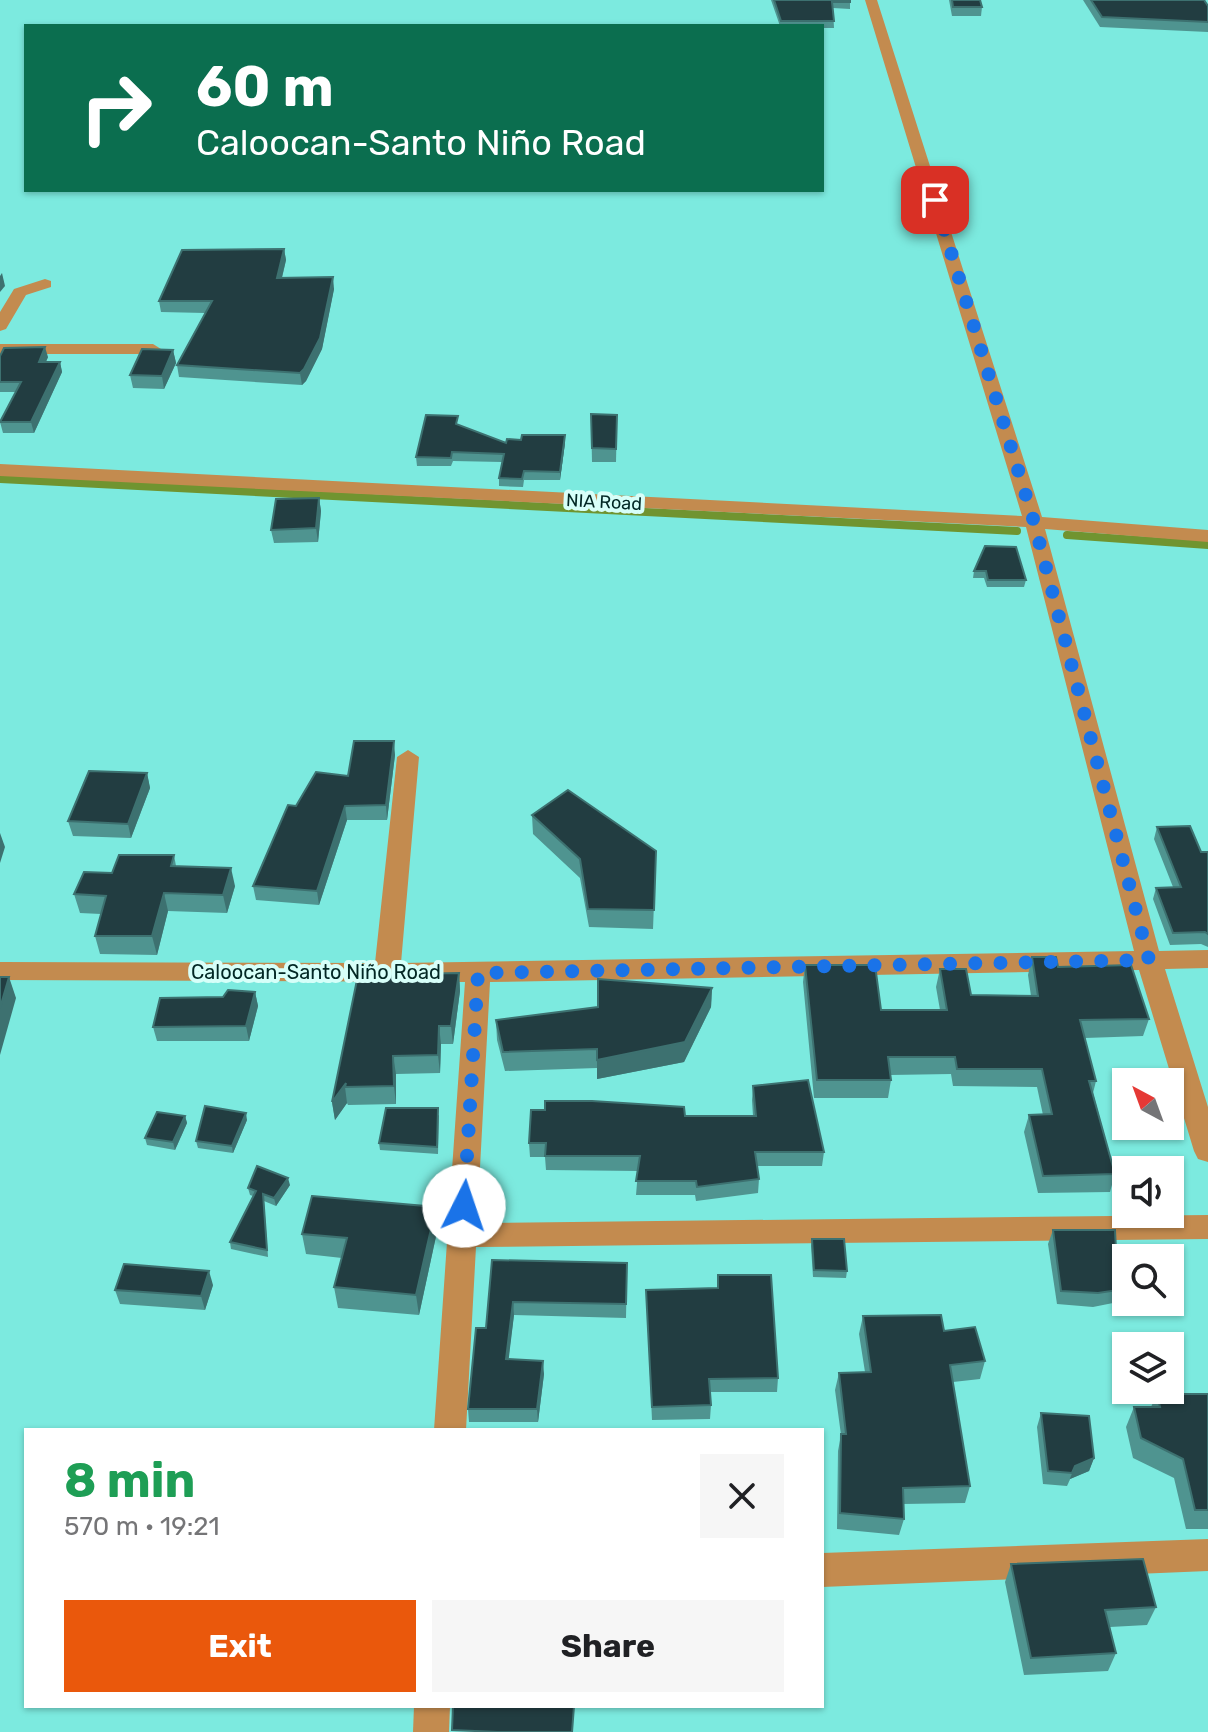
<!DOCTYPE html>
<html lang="en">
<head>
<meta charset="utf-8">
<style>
  :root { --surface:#fff; --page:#f6f6f6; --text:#202124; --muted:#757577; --accent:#ea580c }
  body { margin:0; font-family:Rubik,sans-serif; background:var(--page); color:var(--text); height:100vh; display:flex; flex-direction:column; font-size:30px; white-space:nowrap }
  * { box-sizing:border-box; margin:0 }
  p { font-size:26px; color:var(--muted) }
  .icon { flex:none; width:44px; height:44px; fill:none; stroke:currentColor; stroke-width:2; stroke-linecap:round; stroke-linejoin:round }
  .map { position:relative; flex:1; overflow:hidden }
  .side { position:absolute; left:24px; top:1428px; width:800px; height:280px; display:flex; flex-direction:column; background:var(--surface); border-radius:0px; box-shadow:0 2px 6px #0004 }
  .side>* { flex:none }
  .top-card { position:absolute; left:24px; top:24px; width:800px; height:168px; border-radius:0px; box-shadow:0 2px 6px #0004; background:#0b6e4f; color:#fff; overflow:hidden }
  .needle { width:52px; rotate:319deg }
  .controls { position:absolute; left:1112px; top:1068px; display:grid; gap:16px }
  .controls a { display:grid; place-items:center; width:72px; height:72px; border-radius:0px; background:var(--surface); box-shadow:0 2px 6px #0004; font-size:40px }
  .pin { position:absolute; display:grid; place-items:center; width:68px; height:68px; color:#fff; margin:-34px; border-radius:16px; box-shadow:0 4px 12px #0006 }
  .me { position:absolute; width:88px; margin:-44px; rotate:4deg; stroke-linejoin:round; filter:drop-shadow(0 0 6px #0008) }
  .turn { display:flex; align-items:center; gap:28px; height:168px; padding:0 40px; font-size:36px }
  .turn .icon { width:104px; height:104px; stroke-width:2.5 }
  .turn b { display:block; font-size:56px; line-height:68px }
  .round { display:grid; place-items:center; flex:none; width:84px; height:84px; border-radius:0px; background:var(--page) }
  .summary { display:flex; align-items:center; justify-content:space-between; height:136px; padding:0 40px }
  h1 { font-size:48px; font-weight:700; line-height:60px; color:#1e9e55 }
  .button { display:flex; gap:16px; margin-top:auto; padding:16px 40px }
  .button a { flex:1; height:92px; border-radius:0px; background:var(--accent); color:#fff; font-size:32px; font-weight:700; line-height:92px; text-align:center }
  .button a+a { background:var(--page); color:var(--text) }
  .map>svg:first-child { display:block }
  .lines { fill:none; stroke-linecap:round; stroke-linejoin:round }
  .stream { stroke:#709430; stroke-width:8 }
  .minor { fill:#c38b4f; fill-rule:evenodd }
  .wall { fill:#4f9490 }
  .shaded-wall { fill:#3d7170 }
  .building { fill:#223d41; stroke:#3d7170; stroke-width:2 }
  .route { stroke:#1a73e8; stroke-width:14; stroke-dasharray:0 25.2 }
  .labels { text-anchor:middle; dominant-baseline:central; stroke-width:8; stroke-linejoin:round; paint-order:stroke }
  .far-street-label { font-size:18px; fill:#022724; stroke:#d7fff9 }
  .street-label { font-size:20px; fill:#022724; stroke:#d7fff9 }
</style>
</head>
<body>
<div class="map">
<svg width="1208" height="1732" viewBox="0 0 1208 1732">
  <rect width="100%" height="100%" fill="#7ceadf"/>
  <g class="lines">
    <g class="stream">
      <polyline points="0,479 1017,531"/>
      <polyline points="1067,535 1208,545"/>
    </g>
    <g class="minor">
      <polygon points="865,0 877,0 1042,517 1208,530 1208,542 1045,529 1159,951 1208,950 1208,968 1165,969 1208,1107 1208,1162 1198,1159 1194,1151 1139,970 490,982 477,1223 1208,1215 1208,1239 476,1247 466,1430 434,1430 465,982 0,980 0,962 375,963 397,757 408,750 419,757 401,963 1134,951 1026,527 0,476 0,464 1022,516"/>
      <polygon points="45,279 51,281 51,287 26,295 6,329 0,331 0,312 14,289"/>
      <polygon points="0,344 153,344 161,349 153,354 0,354"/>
      <polygon points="1208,1539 1208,1571 822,1587 822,1553"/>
      <polygon points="414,1706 450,1706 449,1732 413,1732"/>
    </g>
  </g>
  <g class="wall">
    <polygon points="771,0 850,0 850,9 833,8 834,28 822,28 822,26 780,26"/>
    <polygon points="949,0 980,0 982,7 981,16 952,16"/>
    <polygon points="1083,0 1204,0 1208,6 1208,32 1100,27"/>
    <polygon points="284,249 286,260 282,278 334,289 322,349 306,381 302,385 179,377 177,365 205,313 161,312 159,301"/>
    <polygon points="173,350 176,363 164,389 133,388 130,375"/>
    <polygon points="0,356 48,357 46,362 60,362 62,372 34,433 3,433 0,422 16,392 0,392"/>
    <polygon points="591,414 617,415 616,462 592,462"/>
    <polygon points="458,425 506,443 565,443 560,480 524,480 523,487 499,486 499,478 502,462 453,461 451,466 417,466 416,457"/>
    <polygon points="319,498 321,511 318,542 274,543 271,530"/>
    <polygon points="985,546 1026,580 1024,587 987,587 984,578 973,578 974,571"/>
    <polygon points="395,755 387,820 347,820 319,905 256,900 253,886 296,806 348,776"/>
    <polygon points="147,773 150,788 131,838 73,836 68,821"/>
    <polygon points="532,815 656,851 653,929 589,927 580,878 533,834"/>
    <polygon points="1157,827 1201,852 1208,852 1208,947 1201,944 1170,945 1153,899 1156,888 1173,887 1154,839"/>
    <polygon points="174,855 176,866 235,886 227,913 168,911 157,955 100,954 95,936 101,914 80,913 74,894 112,873"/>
    <polygon points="1032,957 1058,967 1149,1019 1143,1036 1085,1038 1096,1081 1093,1093 1115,1174 1110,1192 1038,1193 1024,1132 1029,1115 1043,1115 1037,1087 953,1086 951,1074 890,1075 891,1080 888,1098 814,1098 803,982 805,965 881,1010 940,1010 936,987 940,969 971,995 1031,996 1028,975"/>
    <polygon points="459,973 460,991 453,1044 441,1044 440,1073 396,1074 396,1104 348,1105 347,1103 335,1120 332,1102 358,975"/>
    <polygon points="712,988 711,1007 684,1062 597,1079 597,1068 505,1071 497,1040 496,1020 598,1007"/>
    <polygon points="255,992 258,1006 249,1041 157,1041 153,1027 223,997"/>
    <polygon points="753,1086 824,1152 822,1166 757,1166 759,1179 758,1193 696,1201 695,1195 636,1195 638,1171 546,1170 545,1157 530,1157 529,1143 685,1116 753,1116 752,1100"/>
    <polygon points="439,1115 438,1154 380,1150 379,1143"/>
    <polygon points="185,1116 187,1123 175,1150 147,1145 145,1138"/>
    <polygon points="247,1120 233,1153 198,1148 196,1141"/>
    <polygon points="290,1185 276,1206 264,1201 268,1257 231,1249 230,1242 253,1196 250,1195 248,1188"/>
    <polygon points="436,1207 438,1227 419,1315 338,1308 334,1287 342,1258 306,1254 302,1234"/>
    <polygon points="1053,1230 1118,1290 1113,1303 1093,1307 1057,1304 1048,1244"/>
    <polygon points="812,1239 847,1271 846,1278 813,1277 811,1246"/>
    <polygon points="492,1260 627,1263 626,1318 514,1315 508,1360 544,1374 538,1422 469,1422 468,1409 486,1328"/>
    <polygon points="718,1275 778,1378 777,1392 710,1392 711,1405 710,1419 652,1420 646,1290 717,1288"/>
    <polygon points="213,1285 205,1310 120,1304 115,1290"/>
    <polygon points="863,1316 944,1331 985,1361 980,1379 953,1382 970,1486 965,1503 903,1504 904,1519 899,1535 837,1529 838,1451 841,1435 835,1390 839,1373 865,1372 859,1334"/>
    <polygon points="1157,1394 1208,1394 1208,1529 1186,1529 1174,1478 1133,1458 1126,1427 1134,1407 1151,1407"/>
    <polygon points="1041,1413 1094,1458 1089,1471 1070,1479 1067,1486 1043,1484 1037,1427"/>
    <polygon points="1011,1564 1156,1607 1147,1625 1110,1627 1116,1653 1108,1671 1024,1675 1005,1582"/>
  </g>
  <g class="shaded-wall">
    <polygon points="284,249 286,260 279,289 277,278"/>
    <polygon points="2,273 5,286 0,292 0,276"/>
    <polygon points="333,277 334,289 322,349 306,381 302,385 300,373"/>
    <polygon points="45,347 48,357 41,372 39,362"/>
    <polygon points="173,350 176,363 164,389 162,376"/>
    <polygon points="60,362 62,372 34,433 31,422"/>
    <polygon points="565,435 565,443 560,480 560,472"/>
    <polygon points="319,498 321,511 318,542 316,528"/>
    <polygon points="394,741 395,755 387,820 386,805"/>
    <polygon points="147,773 150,788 131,838 128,824"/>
    <polygon points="345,806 347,820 319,905 317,891"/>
    <polygon points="0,833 5,847 0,863"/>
    <polygon points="231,868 235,886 227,913 223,895"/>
    <polygon points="164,893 168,911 157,955 152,936"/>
    <polygon points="459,973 460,991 453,1044 451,1026"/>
    <polygon points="9,977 16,998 0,1055 0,1008"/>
    <polygon points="712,988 711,1007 684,1062 597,1079 597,1060"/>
    <polygon points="255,992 258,1006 249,1041 246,1026"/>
    <polygon points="439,1026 441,1044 440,1073 438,1055"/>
    <polygon points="393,1056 396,1074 396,1104 394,1086"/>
    <polygon points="346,1083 345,1087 347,1103 335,1120 332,1102"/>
    <polygon points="246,1113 247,1120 233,1153 232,1146"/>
    <polygon points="185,1116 187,1123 175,1150 173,1142"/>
    <polygon points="288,1178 290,1185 276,1206 274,1198"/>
    <polygon points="436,1207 438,1227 419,1315 416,1295"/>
    <polygon points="209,1271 213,1285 205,1310 201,1296"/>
    <polygon points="513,1302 514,1315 507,1373 506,1359"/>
    <polygon points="543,1361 544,1374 538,1422 537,1409"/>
    <polygon points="1094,1458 1089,1471 1070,1479 1067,1486 1075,1466"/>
  </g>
  <g class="building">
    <polygon points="774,0 850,0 850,2 832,2 834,21 781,21"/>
    <polygon points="952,0 980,0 982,7 953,7"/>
    <polygon points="1091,0 1204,0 1208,6 1208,22 1102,17"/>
    <polygon points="284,249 277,278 333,277 320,338 304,369 300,373 177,365 212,301 159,301 182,250"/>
    <polygon points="45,347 39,362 60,362 31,422 0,422 21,382 0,382 0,356 4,348"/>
    <polygon points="142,349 173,350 162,376 130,375"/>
    <polygon points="591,414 617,415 616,449 592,448"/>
    <polygon points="426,415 458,416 456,424 506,443 507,439 521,440 522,435 565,435 560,472 524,471 522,479 499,478 504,454 452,452 451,458 416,457"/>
    <polygon points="319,498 316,528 271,530 276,499"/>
    <polygon points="985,546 1016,547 1026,580 988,580 986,571 974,571"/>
    <polygon points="354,741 394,741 386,805 345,806 317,891 253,886 288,805 296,806 316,772 348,776"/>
    <polygon points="89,771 147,773 128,824 68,821"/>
    <polygon points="568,790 656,851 654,910 588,909 580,859 532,815"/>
    <polygon points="1190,826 1201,852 1208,852 1208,934 1205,932 1173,933 1156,888 1181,887 1157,827"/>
    <polygon points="119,855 174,855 171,866 231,868 223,895 164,893 152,936 95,936 106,896 74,894 84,872 112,873"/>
    <polygon points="1032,957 1056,957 1058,967 1131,965 1149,1019 1080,1020 1096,1081 1089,1081 1115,1174 1043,1176 1029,1115 1052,1114 1042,1069 957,1069 955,1057 888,1057 891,1080 817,1080 805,965 875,965 881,1010 947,1010 940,969 966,969 971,995 1038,996"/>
    <polygon points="459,973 451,1026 439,1026 438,1055 393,1056 394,1086 345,1087 346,1083 332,1102 358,975"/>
    <polygon points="0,977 9,977 0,1008"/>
    <polygon points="598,979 712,988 685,1042 597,1060 597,1049 503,1052 496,1020 598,1007"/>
    <polygon points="228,990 255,992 246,1026 153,1027 160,998 223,997"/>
    <polygon points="808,1080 824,1152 755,1152 759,1179 697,1187 696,1181 636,1181 640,1156 545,1156 546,1143 529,1143 531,1110 545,1110 545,1101 592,1101 684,1107 685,1116 756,1116 753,1086"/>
    <polygon points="205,1106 246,1113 232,1146 196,1141"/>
    <polygon points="386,1108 438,1108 437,1147 379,1143"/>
    <polygon points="157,1112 185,1116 173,1142 145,1138"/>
    <polygon points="257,1166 288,1178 274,1198 263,1194 267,1250 230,1242 256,1191 248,1188"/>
    <polygon points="312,1196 436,1207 416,1295 334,1287 347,1238 302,1234"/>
    <polygon points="1053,1230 1115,1230 1118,1290 1098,1293 1061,1291"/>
    <polygon points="812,1239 844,1239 847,1271 814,1270"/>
    <polygon points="492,1260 627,1263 626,1304 513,1302 506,1359 543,1361 537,1409 468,1409 476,1328 486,1328"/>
    <polygon points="124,1264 209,1271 201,1296 115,1290"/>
    <polygon points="718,1275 771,1275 778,1378 709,1379 711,1405 652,1407 646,1290 718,1288"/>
    <polygon points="941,1315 944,1331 975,1327 985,1361 950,1365 970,1486 903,1488 904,1519 840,1513 841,1434 846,1434 839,1373 871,1372 863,1316"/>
    <polygon points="1157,1394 1208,1394 1208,1510 1195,1510 1183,1459 1141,1438 1134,1407 1160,1407"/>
    <polygon points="1041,1413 1089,1416 1094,1458 1075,1466 1072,1473 1048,1471"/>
    <polygon points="1143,1559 1156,1607 1105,1610 1116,1653 1031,1658 1011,1564"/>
    <polygon points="453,1706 574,1706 572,1732 498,1732 452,1730"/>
  </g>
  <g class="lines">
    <polyline class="route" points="464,1206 478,973 1149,960 1034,522 935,200"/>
  </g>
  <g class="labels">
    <g class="far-street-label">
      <text transform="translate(604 502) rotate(3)">NIA Road</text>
    </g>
    <g class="street-label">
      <text x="316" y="972">Caloocan-Santo Niño Road</text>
    </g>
  </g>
</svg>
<div class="controls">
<a><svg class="needle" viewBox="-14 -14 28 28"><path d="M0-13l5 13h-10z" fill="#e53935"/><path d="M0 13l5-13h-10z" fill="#757577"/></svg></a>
<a><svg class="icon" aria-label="sound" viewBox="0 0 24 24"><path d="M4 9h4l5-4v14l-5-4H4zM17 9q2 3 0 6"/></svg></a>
<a><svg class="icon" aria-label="search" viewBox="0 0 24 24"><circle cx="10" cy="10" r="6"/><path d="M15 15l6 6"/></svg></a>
<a><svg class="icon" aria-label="layers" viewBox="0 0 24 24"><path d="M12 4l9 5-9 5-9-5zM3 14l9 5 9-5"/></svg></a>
</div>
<div class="pin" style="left:935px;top:200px;background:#d93025"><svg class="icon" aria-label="arrive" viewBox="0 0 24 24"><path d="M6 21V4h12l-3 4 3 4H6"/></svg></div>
<svg class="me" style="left:464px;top:1206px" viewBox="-20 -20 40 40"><circle r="19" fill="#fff"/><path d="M0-13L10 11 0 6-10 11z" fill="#1a73e8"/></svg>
<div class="top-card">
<div class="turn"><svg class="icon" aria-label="right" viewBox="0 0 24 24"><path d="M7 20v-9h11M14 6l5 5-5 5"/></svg><div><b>60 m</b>Caloocan-Santo Niño Road</div></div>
</div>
<section class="side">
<div class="summary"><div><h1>8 min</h1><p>570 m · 19:21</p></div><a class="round"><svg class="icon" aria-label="close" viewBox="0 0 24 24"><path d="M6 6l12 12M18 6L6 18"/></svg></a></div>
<div class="button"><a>Exit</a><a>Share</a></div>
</section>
</div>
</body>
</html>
